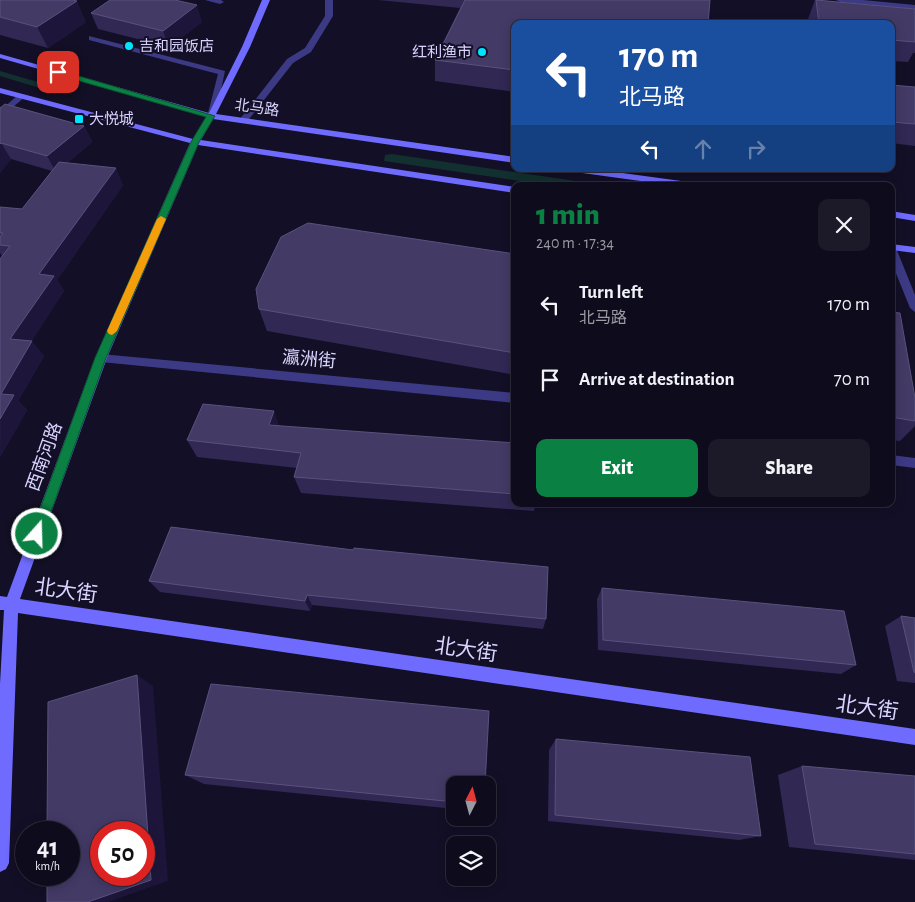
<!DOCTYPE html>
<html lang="en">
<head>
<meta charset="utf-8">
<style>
  :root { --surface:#0e0b1c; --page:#1c1929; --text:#f1f3f6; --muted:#9b9ba3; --line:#2e2b3b; --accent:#0b8043 }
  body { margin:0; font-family:"Alegreya Sans","Noto Sans SC",sans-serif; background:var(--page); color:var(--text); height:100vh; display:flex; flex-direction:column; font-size:19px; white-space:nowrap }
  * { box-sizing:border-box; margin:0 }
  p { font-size:16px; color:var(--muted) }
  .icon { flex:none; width:28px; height:28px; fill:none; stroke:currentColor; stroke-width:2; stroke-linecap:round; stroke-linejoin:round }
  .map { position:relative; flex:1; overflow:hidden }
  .details { position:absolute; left:511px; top:182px; width:384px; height:325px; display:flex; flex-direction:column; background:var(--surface); border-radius:10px; box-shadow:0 2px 12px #0003,0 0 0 1px var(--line) }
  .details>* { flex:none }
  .top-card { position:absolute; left:511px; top:20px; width:384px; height:152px; border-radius:10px; box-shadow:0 2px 12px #0003,0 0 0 1px var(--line); background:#1a4fa0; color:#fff; overflow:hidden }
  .needle { width:32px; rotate:6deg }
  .controls { position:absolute; left:446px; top:776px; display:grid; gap:10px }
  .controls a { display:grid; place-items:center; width:50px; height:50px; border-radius:10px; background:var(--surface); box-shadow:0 2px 12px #0003,0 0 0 1px var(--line); font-size:25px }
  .speed { position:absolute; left:15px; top:821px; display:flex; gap:10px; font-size:25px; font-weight:700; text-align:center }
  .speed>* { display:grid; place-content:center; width:65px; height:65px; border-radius:50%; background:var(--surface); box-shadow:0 2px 12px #0003,0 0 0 1px var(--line); line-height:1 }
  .speed small { font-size:12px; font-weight:400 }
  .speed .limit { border:8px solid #d22; background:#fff; color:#111 }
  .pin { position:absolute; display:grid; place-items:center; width:42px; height:42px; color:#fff; margin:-21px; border-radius:10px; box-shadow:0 2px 8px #0006 }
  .me { position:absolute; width:55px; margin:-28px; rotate:20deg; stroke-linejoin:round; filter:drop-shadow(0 0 4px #0008) }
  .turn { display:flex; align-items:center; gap:18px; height:105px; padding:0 25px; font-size:22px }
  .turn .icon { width:65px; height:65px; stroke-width:2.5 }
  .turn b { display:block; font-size:35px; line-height:42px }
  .lanes { display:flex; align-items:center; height:48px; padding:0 25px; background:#0003; justify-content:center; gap:25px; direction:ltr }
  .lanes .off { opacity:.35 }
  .round { display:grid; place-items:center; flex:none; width:52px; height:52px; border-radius:10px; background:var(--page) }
  .head { display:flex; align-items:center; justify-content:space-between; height:85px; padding:0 25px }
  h1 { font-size:30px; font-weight:800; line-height:38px; color:var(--accent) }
  .primary-button { display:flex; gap:10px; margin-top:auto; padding:10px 25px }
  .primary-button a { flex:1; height:58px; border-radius:10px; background:var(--accent); color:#fff; font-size:20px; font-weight:800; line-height:58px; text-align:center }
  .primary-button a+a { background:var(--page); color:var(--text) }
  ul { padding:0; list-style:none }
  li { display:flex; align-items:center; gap:15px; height:75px; padding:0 25px }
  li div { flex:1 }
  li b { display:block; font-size:19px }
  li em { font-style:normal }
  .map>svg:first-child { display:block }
  .green { fill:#12302f }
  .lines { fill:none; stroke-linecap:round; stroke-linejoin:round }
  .lane { fill:#3d3a85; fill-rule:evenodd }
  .street { fill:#3d3a85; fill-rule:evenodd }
  .secondary { fill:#6f6bff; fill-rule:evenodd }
  .wall { fill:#312854 }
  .shaded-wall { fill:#1d163a }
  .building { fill:#433a66; stroke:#5a527e; fill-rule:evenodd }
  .route { fill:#0b8043; stroke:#07532c }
  .slow { fill:#f59e0b }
  .poi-dot { fill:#00e5ff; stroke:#130f26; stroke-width:2 }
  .labels { text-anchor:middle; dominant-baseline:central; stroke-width:4; stroke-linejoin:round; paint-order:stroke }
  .far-poi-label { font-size:15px; fill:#d9d4ff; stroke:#130f26; text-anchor:start }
  .far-street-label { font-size:15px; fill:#d9d4ff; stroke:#130f26 }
  .street-label { font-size:18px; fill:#d9d4ff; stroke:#130f26 }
  .near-street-label { font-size:21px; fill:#d9d4ff; stroke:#130f26 }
</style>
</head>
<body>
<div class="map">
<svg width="915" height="902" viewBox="0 0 915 902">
  <rect width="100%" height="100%" fill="#130f26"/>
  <g class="green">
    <polygon points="0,71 48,85 54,87 46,90 0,76"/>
    <polygon points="392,154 609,186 554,186 384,161 385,155"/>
  </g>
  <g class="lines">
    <g class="lane">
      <polygon points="205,0 221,0 224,2 220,4"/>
      <polygon points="325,0 333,0 333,16 311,52 293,63 246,123 240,123 240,119 287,59 305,48 325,16"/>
      <polygon points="89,36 225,71 216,113 212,116 208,113 218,74 89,40"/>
      <polygon points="19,94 26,96 0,118 0,111"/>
      <polygon points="891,245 896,248 915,295 915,312 910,308 891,261"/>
      <polygon points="101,354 515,393 515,403 101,362 95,358"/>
      <polygon points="891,455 915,458 915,468 891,465"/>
    </g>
    <polygon class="street" points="836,0 863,0 915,5 915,9 840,2"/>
    <g class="secondary">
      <polygon points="262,0 270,0 250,47 216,114 515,157 515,163 213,119 201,140 515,187 515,193 198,145 107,358 20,599 915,729 915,745 18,613 9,863 6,869 0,872 0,684 4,610 0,610 0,596 7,597 95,358 190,143 0,93 0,88 193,139 206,117 0,58 0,54 209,113 242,47"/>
      <polygon points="570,169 593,169 696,183 701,186 677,186 575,172"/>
      <polygon points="891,211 915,215 915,221 891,217"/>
      <polygon points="891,244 915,247 915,253 891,250"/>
    </g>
  </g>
  <g class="wall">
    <polygon points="0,0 86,22 48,48 0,35"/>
    <polygon points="378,0 710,0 515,24 515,92 435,81 435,60 460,8"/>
    <polygon points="815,0 915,9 915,53 913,53 908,62 891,61 891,24 808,24 808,19"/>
    <polygon points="91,13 202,22 169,47 98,29"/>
    <polygon points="891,85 915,87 915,146 891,143"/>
    <polygon points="0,108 84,126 92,142 67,163 123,185 57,280 64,291 31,341 44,356 18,401 27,410 0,457 2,256 0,253 0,207 22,209 52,171 11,159 0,173"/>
    <polygon points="515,254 515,375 267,331 259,309"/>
    <polygon points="891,312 915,398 915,426 900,441 891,440"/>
    <polygon points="279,426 515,443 515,504 535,504 534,511 301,493 294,477 297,468 197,457 187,440"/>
    <polygon points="171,527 546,619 543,629 312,605 310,611 160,592 149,581"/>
    <polygon points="602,588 856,665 841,674 598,650 597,599"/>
    <polygon points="901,616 915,618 915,683 897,681 885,626"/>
    <polygon points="556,739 761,836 739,840 548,821 549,750"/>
    <polygon points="802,766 915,776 915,860 789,847 778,775"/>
    <polygon points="185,775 455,785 455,809 204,784"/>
  </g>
  <g class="shaded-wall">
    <polygon points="77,1 86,22 48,48 37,27"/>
    <polygon points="197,5 202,22 169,47 163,31"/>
    <polygon points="84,126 92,142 56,172 47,156"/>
    <polygon points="1,143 11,159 0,173 0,144"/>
    <polygon points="116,168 123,185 57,280 64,291 23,355 10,339 39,274"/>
    <polygon points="32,341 44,356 18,401 27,410 0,457 1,394"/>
    <polygon points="274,411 280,428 269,425"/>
    <polygon points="307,595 312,605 310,611 305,601"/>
    <polygon points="137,675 153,686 168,881 108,902 88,902"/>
  </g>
  <g class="building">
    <polygon points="0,0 72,0 77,1 37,27 0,17"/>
    <polygon points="110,0 175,0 197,5 163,31 91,13"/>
    <polygon points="465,0 710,0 708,24 515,24 515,70 435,60"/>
    <polygon points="816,0 915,9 915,42 891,40 891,24 819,24"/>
    <polygon points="891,85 915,87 915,124 891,122"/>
    <polygon points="5,104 84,126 47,156 1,143 0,144 0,108"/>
    <polygon points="59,162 116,168 39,274 54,276 10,339 32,341 1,394 14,395 0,419 0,259 10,246 0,245 0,237 3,233 0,233 0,207 22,209"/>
    <polygon points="308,223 515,254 515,353 259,309 256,289 281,237"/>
    <polygon points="891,312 900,313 915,398 915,421 891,417"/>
    <polygon points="203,404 274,411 269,425 515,443 515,494 294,477 301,453 187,440"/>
    <polygon points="171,527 353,550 354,548 548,567 546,619 307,595 305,601 149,581"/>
    <polygon points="602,588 844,611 856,665 603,640"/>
    <polygon points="901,616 915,618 915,673 914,672"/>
    <path d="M 137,675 L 151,880 L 88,902 L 47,902 L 47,875 L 69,875 L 69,832 L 47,832 L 48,702 ZM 101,832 L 144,832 L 144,875 L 101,875 Z"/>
    <polygon points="211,684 489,711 485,785 455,785 455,802 185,775"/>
    <polygon points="556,739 750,757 761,836 555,815"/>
    <polygon points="802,766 915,776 915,854 815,844"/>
  </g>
  <polygon class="route" points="58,70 215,116 199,142 106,358 43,534 41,538 37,540 33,538 31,534 95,358 191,142 206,117 55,74 54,72"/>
  <polygon class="slow" points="161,216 166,219 117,331 112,335 109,334 107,331 157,219"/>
  <g class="poi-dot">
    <circle cx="129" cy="46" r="5"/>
    <circle cx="482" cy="52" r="5"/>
    <rect x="74" y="114" width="10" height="10" rx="2.5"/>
  </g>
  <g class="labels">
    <g class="far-poi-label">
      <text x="139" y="46">吉和园饭店</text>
      <text x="472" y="52" text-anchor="end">红利渔市</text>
      <text x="89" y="119">大悦城</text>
    </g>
    <g class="far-street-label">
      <text transform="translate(257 108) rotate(8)">北马路</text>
    </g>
    <g class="street-label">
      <text transform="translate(309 360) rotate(5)">瀛洲街</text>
      <text transform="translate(45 457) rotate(-70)">西南河路</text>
    </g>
    <g class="near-street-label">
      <text transform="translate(66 591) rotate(8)">北大街</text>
      <text transform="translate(466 650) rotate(8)">北大街</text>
      <text transform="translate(867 708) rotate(8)">北大街</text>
    </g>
  </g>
</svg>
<div class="controls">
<a><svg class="needle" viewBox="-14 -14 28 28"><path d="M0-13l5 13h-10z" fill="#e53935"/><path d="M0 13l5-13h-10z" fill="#9b9ba3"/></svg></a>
<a><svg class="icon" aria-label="layers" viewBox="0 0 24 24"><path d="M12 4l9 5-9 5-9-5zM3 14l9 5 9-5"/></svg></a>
</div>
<div class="speed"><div>41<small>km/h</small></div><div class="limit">50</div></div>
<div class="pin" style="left:58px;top:72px;background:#d93025"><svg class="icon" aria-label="arrive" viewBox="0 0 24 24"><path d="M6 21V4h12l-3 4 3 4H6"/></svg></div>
<svg class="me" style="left:37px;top:534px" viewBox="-20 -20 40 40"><circle r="17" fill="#0b8043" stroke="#fff" stroke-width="3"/><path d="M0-11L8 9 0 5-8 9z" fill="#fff"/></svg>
<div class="top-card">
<div class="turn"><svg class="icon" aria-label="left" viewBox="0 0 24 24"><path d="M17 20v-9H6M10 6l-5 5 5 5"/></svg><div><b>170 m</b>北马路</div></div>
<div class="lanes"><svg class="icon" aria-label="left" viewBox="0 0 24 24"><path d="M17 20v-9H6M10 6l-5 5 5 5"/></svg><svg class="icon off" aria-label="ahead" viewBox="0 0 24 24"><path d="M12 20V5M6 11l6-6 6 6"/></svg><svg class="icon off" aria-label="right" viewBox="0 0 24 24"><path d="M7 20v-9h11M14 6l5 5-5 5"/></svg></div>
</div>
<section class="details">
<div class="head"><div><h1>1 min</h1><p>240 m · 17:34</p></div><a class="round"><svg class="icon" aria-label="close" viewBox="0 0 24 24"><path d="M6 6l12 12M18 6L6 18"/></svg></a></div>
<ul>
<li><svg class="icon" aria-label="left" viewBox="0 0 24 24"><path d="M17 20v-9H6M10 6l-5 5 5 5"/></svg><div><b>Turn left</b><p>北马路</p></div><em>170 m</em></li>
<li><svg class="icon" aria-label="arrive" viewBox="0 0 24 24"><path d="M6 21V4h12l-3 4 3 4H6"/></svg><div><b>Arrive at destination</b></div><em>70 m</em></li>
</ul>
<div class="primary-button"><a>Exit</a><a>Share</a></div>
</section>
</div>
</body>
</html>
